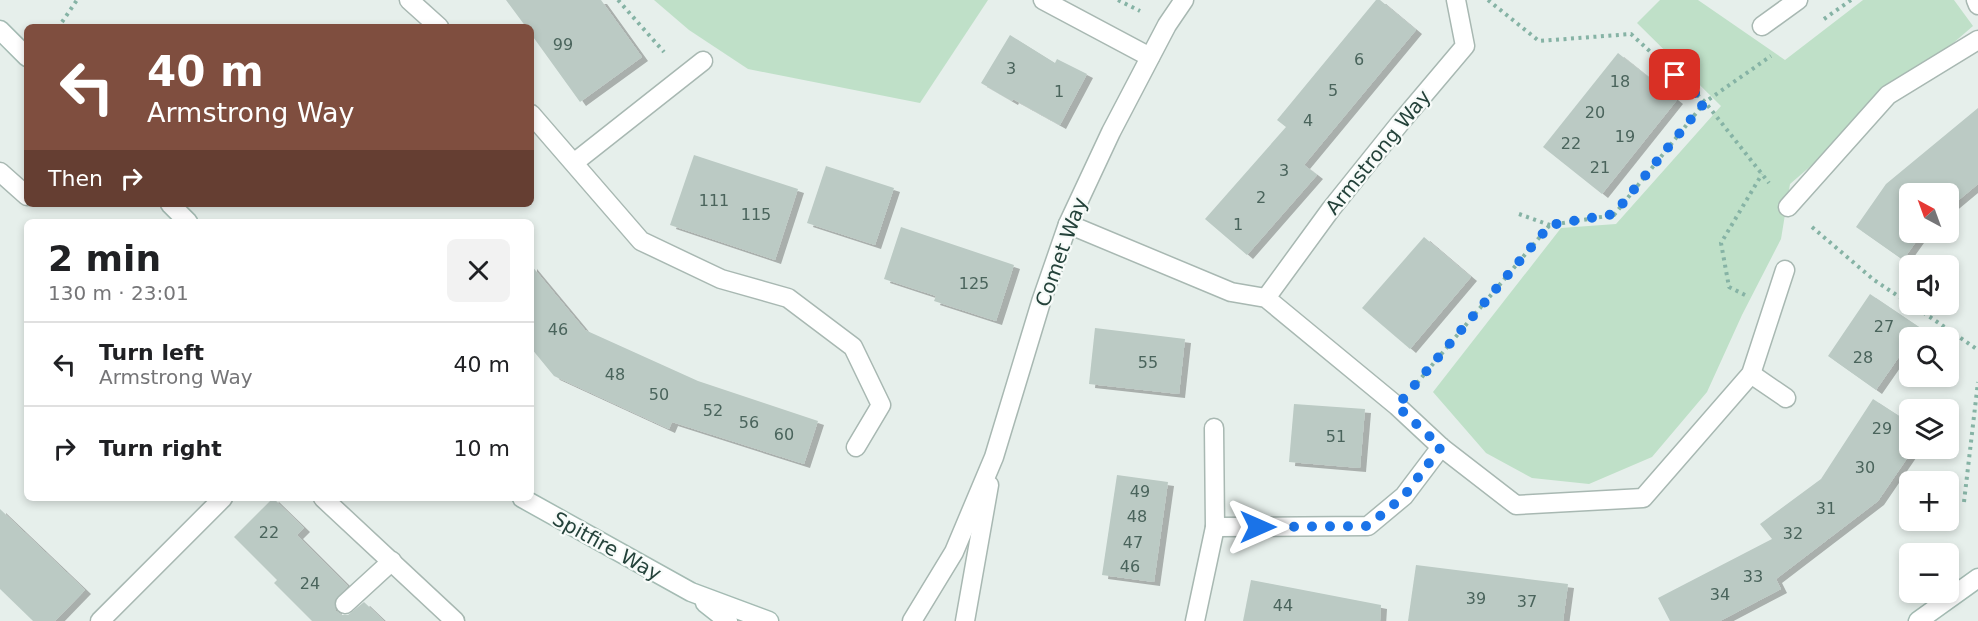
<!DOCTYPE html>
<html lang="en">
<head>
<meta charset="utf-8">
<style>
  :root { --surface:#fff; --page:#f2f2f2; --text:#202124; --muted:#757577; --line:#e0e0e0 }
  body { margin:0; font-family:"DejaVu Sans",sans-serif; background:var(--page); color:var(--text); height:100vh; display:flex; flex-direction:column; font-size:22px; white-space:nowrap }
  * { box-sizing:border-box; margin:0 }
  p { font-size:20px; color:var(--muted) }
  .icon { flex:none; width:33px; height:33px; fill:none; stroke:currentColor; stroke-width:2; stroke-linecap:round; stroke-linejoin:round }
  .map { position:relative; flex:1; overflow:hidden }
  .side { position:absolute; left:24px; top:219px; width:510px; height:282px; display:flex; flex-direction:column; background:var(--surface); border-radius:9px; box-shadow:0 3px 9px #0003 }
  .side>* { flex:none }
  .guide { position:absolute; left:24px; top:24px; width:510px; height:183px; border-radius:9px; box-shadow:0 3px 9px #0003; background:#7f4e3f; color:#fff; overflow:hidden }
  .needle { width:39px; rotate:319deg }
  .fabs { position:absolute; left:1899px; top:183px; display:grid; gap:12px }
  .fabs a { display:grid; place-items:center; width:60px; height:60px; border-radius:9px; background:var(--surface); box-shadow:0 3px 9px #0003; font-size:30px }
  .pin { position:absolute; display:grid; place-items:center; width:51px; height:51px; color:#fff; margin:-26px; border-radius:12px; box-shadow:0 3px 9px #0006 }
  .me { position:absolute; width:66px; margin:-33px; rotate:90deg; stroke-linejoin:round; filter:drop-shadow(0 0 4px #0008) }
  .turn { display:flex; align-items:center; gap:21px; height:126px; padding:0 24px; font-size:27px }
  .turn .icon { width:78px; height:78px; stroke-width:2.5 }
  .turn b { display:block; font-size:42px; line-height:51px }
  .then { display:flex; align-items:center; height:57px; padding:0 24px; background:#0003; gap:12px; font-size:22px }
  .round { display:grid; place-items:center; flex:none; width:63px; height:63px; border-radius:9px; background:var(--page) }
  .head { display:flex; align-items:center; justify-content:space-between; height:102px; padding:0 24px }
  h1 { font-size:36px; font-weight:700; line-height:45px }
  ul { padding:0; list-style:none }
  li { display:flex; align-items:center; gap:18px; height:84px; padding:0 24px; border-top:2px solid var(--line) }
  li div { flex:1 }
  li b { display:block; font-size:22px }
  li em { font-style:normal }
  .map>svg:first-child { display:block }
  .green { fill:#bfe0c8 }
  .building { fill:#bbcac4; filter:url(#shadow) }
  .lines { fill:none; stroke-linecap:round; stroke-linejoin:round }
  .street-casing { stroke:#a8b8b2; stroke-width:21 }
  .secondary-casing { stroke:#a4bbb3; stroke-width:21 }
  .path { stroke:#86b3a5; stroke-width:4; stroke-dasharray:3 4.5; stroke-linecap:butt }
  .street { stroke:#fff; stroke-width:18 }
  .secondary { stroke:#fff; stroke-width:18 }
  .route { stroke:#1a73e8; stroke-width:10; stroke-dasharray:0 18 }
  .labels { text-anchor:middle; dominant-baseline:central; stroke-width:4.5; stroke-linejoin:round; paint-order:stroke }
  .number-label { font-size:16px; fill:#4a645c }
  .street-label { font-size:20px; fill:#24423a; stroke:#f7fbf9 }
</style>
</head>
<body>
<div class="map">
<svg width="1978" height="621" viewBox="0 0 1978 621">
  <defs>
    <filter id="shadow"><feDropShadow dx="6" dy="4" stdDeviation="0" flood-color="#0004"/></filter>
  </defs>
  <rect width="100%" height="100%" fill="#e6efeb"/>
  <g class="green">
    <polygon points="654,0 988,0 920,103 748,69 689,30"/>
    <polygon points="1660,0 1698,0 1785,60 1863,0 1954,0 1973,26 1790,184 1781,239 1742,315 1707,392 1652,457 1589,484 1532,478 1486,453 1433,392 1561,228 1616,224 1721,106 1637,23"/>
  </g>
  <g class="building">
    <polygon points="506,0 601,0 642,57 580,102 531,34 531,27 526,27"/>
    <polygon points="1376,0 1380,0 1416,30 1304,165 1317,175 1247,255 1205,219 1286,127 1277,120"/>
    <polygon points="1010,35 1055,63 1057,59 1087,74 1060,125 1013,99 1012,101 981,83"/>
    <polygon points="1618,53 1677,100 1602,194 1543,147"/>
    <polygon points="1978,108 1978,184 1948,209 1948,194 1910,194 1910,232 1923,232 1903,260 1856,227 1886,184"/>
    <polygon points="694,155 798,189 775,260 670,225"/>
    <polygon points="826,166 894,188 875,245 807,223"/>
    <polygon points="901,227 1014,265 996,321 934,301 936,296 884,279"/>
    <polygon points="1424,237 1471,277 1410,349 1362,308"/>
    <polygon points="531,265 585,330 698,381 818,421 804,464 672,422 669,429 554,376 531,348"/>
    <polygon points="1870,294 1919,327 1912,338 1910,338 1910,341 1876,390 1828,356"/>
    <polygon points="1095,328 1185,339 1179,394 1089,384"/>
    <polygon points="1873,399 1910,423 1910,454 1878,501 1776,579 1781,589 1720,621 1670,621 1658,598 1772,539 1760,524 1821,479"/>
    <polygon points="1294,404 1365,409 1360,468 1289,462"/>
    <polygon points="1117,475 1168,482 1154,582 1102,575"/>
    <polygon points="273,498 304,528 297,535 348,586 335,600 336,611 342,615 348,615 364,602 384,621 312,621 274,583 277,580 234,537"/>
    <polygon points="0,509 85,590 55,621 33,621 0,589"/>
    <polygon points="1416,565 1568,584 1563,621 1408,621"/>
    <polygon points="1251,580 1381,605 1380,621 1243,621"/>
  </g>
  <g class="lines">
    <defs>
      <g id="street">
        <polyline points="409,0 439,27"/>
        <polyline points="1043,0 1150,57"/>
        <polyline points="1976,0 1978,5"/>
        <polyline points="1762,26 1798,0"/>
        <polyline points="531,114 641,241 721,279 788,298 853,347 881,405 856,447"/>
        <polyline points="575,162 703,61"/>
        <polyline points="0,172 27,196"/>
        <polyline points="1788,207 1888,95 1978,40"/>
        <polyline points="1068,224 1231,292 1266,298 1397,406 1441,447 1516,505 1643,498 1751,374 1785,270"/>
        <polyline points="1266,298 1331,209 1400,123 1465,46 1456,0"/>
        <polyline points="1751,374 1786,398"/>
        <polyline points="1214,428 1215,527 1368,526 1404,496 1441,447"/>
        <polyline points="323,498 455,621"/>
        <polyline points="345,604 392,561"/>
        <polyline points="100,621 223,498"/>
        <polyline points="912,621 954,552 994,457 1041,302 1068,224 1111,132 1167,25 1184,0"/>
        <polyline points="965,621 989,485"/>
        <polyline points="1195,621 1215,527"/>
      </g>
      <g id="secondary">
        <polyline points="0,30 27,57"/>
        <polyline points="170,204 188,222"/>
        <polyline points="522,498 691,592 769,621"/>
        <polyline points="705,603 728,621"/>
        <polyline points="1918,621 1978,578"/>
      </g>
    </defs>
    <use href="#street" class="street-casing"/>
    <use href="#secondary" class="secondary-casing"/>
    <g class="path">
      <polyline points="618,0 664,52"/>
      <polyline points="1118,0 1140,11"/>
      <polyline points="1488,0 1539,41 1631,34 1705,102 1769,183"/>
      <polyline points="1824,19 1851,0"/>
      <polyline points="62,22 77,0"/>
      <polyline points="1519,214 1550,225 1614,215 1705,102 1771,56"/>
      <polyline points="1812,227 1874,280 1910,304"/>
      <polyline points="1745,295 1729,287 1721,243 1762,174"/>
      <polyline points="1911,304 1978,350"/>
      <polyline points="1417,383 1549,226"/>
      <polyline points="1964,502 1978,382"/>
    </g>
    <use href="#street" class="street"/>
    <use href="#secondary" class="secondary"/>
  </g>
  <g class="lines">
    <polyline class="route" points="1258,527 1368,526 1404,496 1441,447 1397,406 1550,225 1614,214 1705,102 1675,75"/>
  </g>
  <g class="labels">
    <g class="number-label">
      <text x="563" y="44">99</text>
      <text x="1359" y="59">6</text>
      <text x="1011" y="68">3</text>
      <text x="1620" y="81">18</text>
      <text x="1333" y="90">5</text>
      <text x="1059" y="91">1</text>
      <text x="1595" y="112">20</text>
      <text x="1308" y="120">4</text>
      <text x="1625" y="136">19</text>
      <text x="1571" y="143">22</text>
      <text x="1600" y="167">21</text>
      <text x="1284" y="170">3</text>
      <text x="1261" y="197">2</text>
      <text x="714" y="200">111</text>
      <text x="756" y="214">115</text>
      <text x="1238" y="224">1</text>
      <text x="974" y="283">125</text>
      <text x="1884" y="326">27</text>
      <text x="558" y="329">46</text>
      <text x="1863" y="357">28</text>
      <text x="1148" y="362">55</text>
      <text x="615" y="374">48</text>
      <text x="659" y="394">50</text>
      <text x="713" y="410">52</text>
      <text x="749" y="422">56</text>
      <text x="1882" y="428">29</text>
      <text x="784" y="434">60</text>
      <text x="1336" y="436">51</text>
      <text x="1865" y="467">30</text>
      <text x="1140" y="491">49</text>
      <text x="1826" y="508">31</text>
      <text x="1137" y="516">48</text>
      <text x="269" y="532">22</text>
      <text x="1793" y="533">32</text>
      <text x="1133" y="542">47</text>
      <text x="1130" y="566">46</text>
      <text x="1753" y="576">33</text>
      <text x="310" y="583">24</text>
      <text x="1720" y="594">34</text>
      <text x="1476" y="598">39</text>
      <text x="1527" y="601">37</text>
      <text x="1283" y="605">44</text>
    </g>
    <g class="street-label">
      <text transform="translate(1378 152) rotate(-51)">Armstrong Way</text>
      <text transform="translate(1061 252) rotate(-70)">Comet Way</text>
      <text transform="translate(607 546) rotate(29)">Spitfire Way</text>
    </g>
  </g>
</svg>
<div class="fabs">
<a><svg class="needle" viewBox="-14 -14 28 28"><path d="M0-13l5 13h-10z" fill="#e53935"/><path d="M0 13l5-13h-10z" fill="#757577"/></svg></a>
<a><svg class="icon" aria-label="sound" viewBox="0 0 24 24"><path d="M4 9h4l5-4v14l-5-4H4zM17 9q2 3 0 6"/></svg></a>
<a><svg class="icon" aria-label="search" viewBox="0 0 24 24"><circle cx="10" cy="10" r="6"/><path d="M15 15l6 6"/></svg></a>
<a><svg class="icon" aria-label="layers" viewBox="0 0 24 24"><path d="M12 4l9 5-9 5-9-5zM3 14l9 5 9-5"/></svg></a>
<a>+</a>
<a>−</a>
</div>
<div class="pin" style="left:1675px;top:75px;background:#d93025"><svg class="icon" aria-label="arrive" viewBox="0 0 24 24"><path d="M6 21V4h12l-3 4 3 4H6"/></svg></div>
<svg class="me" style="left:1258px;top:527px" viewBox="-20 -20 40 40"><path d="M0-17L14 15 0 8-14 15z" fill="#1a73e8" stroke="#fff" stroke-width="4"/></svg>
<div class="guide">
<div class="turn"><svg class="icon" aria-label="left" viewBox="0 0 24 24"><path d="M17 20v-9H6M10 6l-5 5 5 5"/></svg><div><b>40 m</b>Armstrong Way</div></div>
<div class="then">Then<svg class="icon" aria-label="right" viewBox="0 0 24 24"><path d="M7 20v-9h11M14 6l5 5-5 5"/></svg></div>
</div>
<section class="side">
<div class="head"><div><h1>2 min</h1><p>130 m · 23:01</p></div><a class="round"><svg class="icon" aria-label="close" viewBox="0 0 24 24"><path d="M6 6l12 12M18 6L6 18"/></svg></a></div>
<ul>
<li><svg class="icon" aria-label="left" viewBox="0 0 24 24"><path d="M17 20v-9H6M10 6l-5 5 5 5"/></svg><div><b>Turn left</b><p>Armstrong Way</p></div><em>40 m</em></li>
<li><svg class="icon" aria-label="right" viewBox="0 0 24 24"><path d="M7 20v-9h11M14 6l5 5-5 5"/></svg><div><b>Turn right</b></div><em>10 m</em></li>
</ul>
</section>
</div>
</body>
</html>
